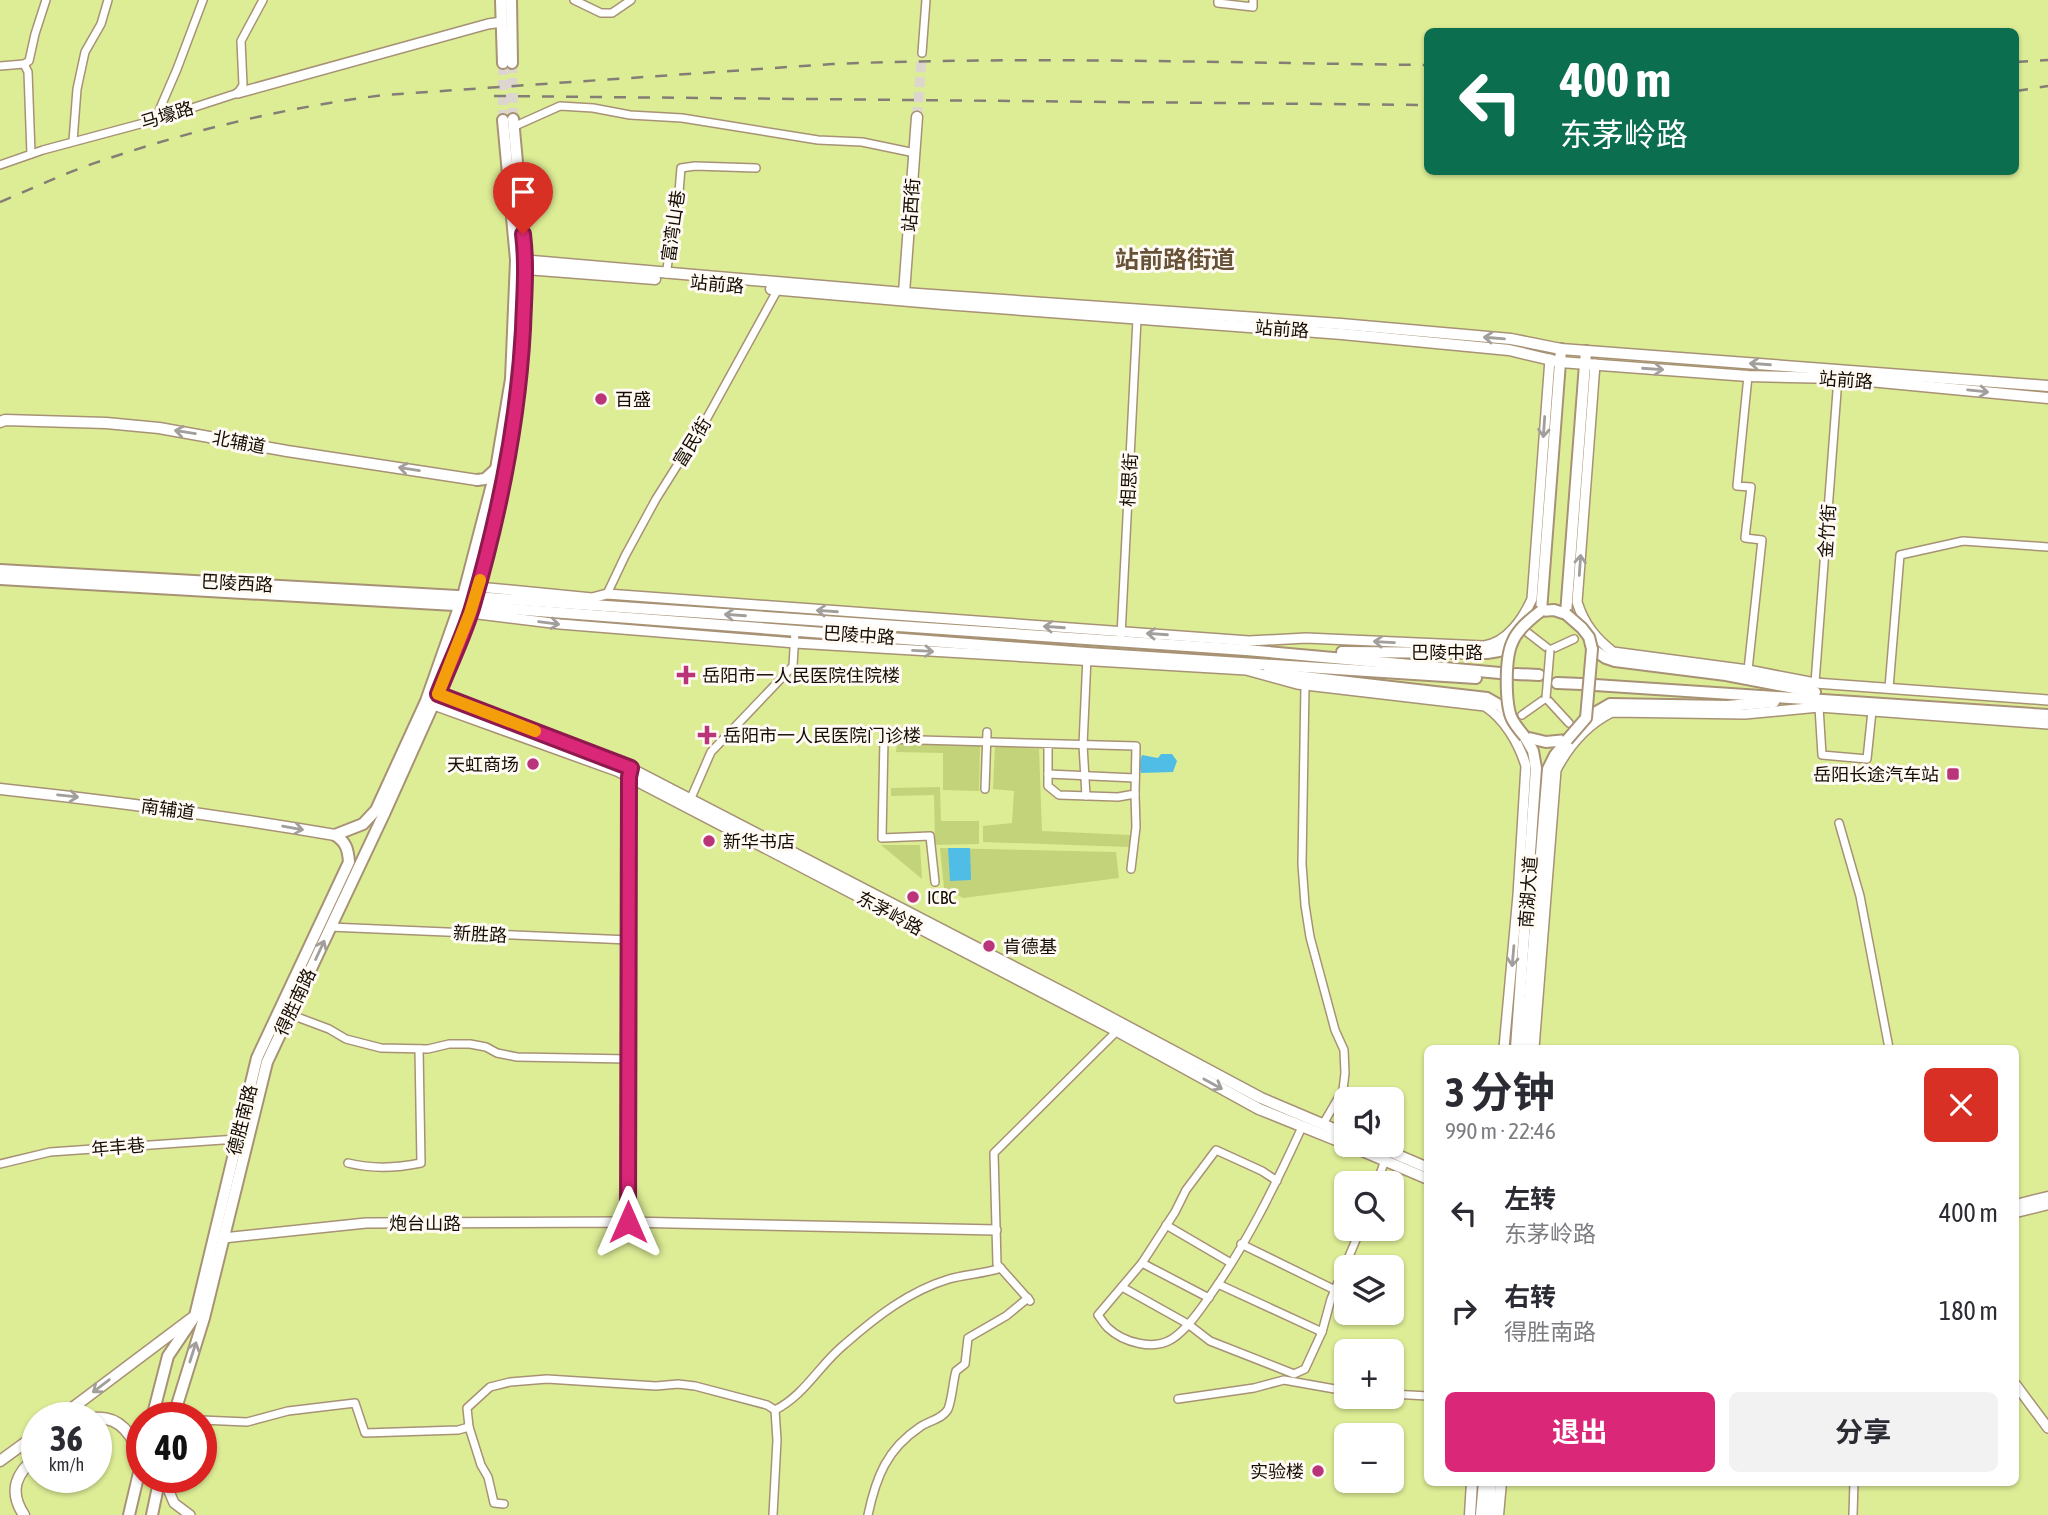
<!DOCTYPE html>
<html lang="zh">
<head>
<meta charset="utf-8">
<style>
  :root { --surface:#fff; --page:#f2f2f3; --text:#2b2b33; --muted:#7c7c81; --accent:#db2777 }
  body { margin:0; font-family:"Asap Condensed","Noto Sans SC",sans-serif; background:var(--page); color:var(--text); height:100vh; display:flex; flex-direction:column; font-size:26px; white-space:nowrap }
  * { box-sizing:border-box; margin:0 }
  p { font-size:23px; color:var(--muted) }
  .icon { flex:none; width:38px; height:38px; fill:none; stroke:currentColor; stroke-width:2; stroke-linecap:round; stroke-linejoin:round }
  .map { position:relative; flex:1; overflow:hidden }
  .side { position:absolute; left:1424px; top:1045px; width:595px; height:441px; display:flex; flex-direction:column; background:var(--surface); border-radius:10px; box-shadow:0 2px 5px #0004 }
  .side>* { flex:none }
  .hud { position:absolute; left:1424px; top:28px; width:595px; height:147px; border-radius:10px; box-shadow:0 2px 5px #0004; background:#0b6e4f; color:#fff; overflow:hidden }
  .buttons { position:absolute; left:1334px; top:1087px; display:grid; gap:14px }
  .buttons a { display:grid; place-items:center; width:70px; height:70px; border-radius:10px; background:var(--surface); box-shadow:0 2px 5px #0004; font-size:35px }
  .speed { position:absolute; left:21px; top:1402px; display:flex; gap:14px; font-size:35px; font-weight:700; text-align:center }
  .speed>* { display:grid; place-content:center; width:91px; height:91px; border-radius:50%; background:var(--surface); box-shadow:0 2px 5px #0004; line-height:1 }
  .speed small { font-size:18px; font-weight:400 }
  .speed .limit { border:10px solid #d22; background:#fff; color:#111 }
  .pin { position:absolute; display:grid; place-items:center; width:60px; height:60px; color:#fff; margin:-72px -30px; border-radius:50% 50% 50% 0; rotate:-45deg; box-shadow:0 0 7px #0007 }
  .pin .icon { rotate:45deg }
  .me { position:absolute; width:77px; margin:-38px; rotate:0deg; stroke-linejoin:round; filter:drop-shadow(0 0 5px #0008) }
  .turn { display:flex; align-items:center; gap:24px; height:147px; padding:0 21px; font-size:32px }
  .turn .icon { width:91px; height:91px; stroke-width:2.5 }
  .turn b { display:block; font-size:49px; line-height:60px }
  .round { display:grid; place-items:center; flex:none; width:74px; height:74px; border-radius:10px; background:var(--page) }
  .head { display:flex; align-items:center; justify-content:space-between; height:119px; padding:0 21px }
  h1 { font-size:42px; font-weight:700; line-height:52px }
  .action { display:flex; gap:14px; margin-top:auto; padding:14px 21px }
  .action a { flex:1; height:80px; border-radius:10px; background:var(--accent); color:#fff; font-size:28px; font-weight:700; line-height:80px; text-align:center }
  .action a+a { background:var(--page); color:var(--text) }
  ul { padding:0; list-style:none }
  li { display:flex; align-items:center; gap:21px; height:98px; padding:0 21px }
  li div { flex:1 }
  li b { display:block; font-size:26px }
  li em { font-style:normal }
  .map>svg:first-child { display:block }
  .green { fill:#dded96; fill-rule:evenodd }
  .forest { fill:#c3d379 }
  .water { fill:#50bde7 }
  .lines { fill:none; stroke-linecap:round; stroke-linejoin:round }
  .secondary-tunnel { stroke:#dcd6cf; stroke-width:10; stroke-dasharray:10 5; stroke-linecap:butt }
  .primary-tunnel { stroke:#dcd6cf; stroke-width:10; stroke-dasharray:10 5; stroke-linecap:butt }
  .minor-casing { stroke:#a89275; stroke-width:10 }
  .tertiary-casing { stroke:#a89275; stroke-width:12 }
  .secondary-casing { stroke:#a89275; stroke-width:13 }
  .primary-casing { stroke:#a89275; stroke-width:14 }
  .minor { stroke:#fff; stroke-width:7 }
  .tertiary { stroke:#fff; stroke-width:9 }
  .secondary { stroke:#fff; stroke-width:10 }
  .primary { stroke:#fff; stroke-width:10 }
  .rail { stroke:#847e76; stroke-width:2.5; stroke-dasharray:12 12; stroke-linecap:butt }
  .minor-bridge-casing { stroke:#a89275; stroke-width:10; stroke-linecap:butt }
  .primary-bridge-casing { stroke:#a89275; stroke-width:14; stroke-linecap:butt }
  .minor-bridge { stroke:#fff; stroke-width:7 }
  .primary-bridge { stroke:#fff; stroke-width:10 }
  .oneway { stroke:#a19e9b }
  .route-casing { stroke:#8e194d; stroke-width:18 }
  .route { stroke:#db2777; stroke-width:12 }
  .slow { stroke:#f59e0b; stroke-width:12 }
  .poi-dot { fill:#b93478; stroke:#fffaf3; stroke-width:2.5 }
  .labels { text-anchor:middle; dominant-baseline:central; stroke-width:6; stroke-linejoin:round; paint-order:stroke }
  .street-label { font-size:18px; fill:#150d04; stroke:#fffaf3 }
  .poi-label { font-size:18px; fill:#150d04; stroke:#fffaf3; text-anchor:start }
  .district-label { font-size:24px; font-weight:bold; fill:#675238; stroke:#fffaf3 }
</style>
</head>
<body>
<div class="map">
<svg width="2048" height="1515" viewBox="0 0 2048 1515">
  <rect width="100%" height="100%" fill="#fffaf3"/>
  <path class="green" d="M 0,0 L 2048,0 L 2048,1515 L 0,1515 ZM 1428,32 L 2016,32 L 2016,172 L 1428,172 ZM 1428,1048 L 2016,1048 L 2016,1482 L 1428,1482 ZM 1346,1099 L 1391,1099 L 1391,1144 L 1346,1144 ZM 1346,1183 L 1391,1183 L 1391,1228 L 1346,1228 ZM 1346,1267 L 1391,1267 L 1391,1312 L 1346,1312 ZM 1346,1351 L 1391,1351 L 1391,1396 L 1346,1396 ZM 37,1418 L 96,1418 L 96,1477 L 37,1477 ZM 142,1418 L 201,1418 L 201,1477 L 142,1477 ZM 1346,1435 L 1391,1435 L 1391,1480 L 1346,1480 Z"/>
  <g class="forest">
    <polygon points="897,744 980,746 979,791 943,790 943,753 896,752"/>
    <polygon points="995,746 1039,749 1042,831 1130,835 1130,847 983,842 983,826 1012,823 1014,791 993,789"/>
    <polygon points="940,787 941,821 979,821 979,844 935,845 934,795 891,796 891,788"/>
    <polygon points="881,845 920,845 922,879"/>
    <polygon points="940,848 1116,852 1119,878 963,898 944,888"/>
  </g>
  <g class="water">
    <polygon points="1161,754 1172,754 1177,761 1173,772 1141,773 1139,765 1142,755 1158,758"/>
    <polygon points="948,848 970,848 971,880 950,881"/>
  </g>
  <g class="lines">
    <polyline class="secondary-tunnel" points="917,117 922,53"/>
    <g class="primary-tunnel">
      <polyline points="512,63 513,119"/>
      <polyline points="503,120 503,63"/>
      <polyline points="1500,679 1515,680"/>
    </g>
    <defs>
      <g id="minor">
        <polyline points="574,0 601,13 612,13 631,0"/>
        <polyline points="1218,0 1218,3 1253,7 1253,0"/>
        <polyline points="922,53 926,0"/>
        <polyline points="24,64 29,61 35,34 46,0"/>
        <polyline points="0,66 24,64 28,72 31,154"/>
        <polyline points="155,120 177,69 203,0"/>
        <polyline points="513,127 560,106 593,108 630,115 682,118 818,140 862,142 915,153"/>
        <polyline points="73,141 77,89 85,52 101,24 108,0"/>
        <polyline points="0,165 43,150 155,120 238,93 243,85 241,41 263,0"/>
        <polyline points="666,274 678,204 681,168 695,166 756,168"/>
        <polyline points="1748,376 1737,486 1751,487 1745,538 1762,540 1748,670"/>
        <polyline points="607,594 625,556 656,499 707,418 778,289"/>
        <polyline points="1528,633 1550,650 1574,639"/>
        <polyline points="1121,636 1137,319"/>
        <polyline points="1815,683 1838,378"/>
        <polyline points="1305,685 1302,864 1305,905 1310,937 1335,1030 1344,1050 1345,1073 1343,1090 1323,1124"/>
        <polyline points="1889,688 1900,555 1963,541 2048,547"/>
        <polyline points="1819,707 1822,755 1867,759 1872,711"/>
        <polyline points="1522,715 1546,698 1569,723"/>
        <polyline points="1048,774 1135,778"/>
        <polyline points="985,789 987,732"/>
        <polyline points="1086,796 1083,745 1087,657"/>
        <polyline points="691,798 711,752 793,666 795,631"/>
        <polyline points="1839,823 1860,896 1889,1048"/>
        <polyline points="1131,869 1136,827 1135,794"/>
        <polyline points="935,882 930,836 882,838 884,739 1136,746 1135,794 1118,797 1059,795 1048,786 1048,744"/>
        <polyline points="330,927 629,940"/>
        <polyline points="289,1014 329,1029 346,1039 381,1048 428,1049 449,1044 470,1044 486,1047 497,1053 517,1057 629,1059"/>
        <path d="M 348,1163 C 372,1169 397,1168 421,1163 L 419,1049"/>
        <polyline points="0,1164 50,1152 237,1139"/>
        <path d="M 1277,1181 L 1262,1171 L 1216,1150 L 1186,1190 L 1175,1212 L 1142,1263 L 1098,1315 C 1101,1319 1104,1324 1108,1328 C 1123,1342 1153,1351 1172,1339 C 1186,1330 1198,1313 1207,1300 C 1245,1247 1275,1186 1302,1127"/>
        <polyline points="1377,1183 1385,1160"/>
        <polyline points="1166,1225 1231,1263"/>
        <polyline points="1241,1244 1335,1290"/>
        <polyline points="1142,1263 1209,1298"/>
        <polyline points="1218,1284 1322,1332"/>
        <polyline points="1122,1287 1188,1324 1210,1341 1294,1374 1305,1369 1322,1332 1331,1299 1361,1228"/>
        <polyline points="1030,1301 997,1264 994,1153 1117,1031"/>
        <polyline points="1391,1394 1428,1396"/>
        <polyline points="1178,1399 1254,1388 1284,1380 1346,1391"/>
        <path d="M 775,1410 C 804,1396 820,1364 845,1344 C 876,1317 909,1291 949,1279 C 966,1274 984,1274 1001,1268"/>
        <polyline points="173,1415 185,1418"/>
        <polyline points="201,1420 247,1422 288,1411 355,1403 365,1433 458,1430 469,1427 481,1465 488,1477 494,1503 504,1504"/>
        <polyline points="469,1427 467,1408 490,1387 510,1382 547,1379 656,1386 678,1384 695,1386 767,1405 775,1410 777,1440 773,1515"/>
        <path d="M 868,1515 C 876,1477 887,1449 920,1427 C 928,1421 943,1419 948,1409 C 952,1400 953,1381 956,1371 L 965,1364 L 968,1338 L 1006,1316 L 1028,1298"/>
        <polyline points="1853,1515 1854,1482"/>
      </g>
      <g id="tertiary">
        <polyline points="238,93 488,24 502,22"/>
        <path d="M 1595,364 L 1577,602 C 1584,624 1595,638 1613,652 L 1748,670 L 1815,683 L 2048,700"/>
        <path d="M 474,589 L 478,587 L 592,598 L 607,594 L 1249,641 L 1306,638 L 1484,646 C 1507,643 1523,619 1532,599 L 1550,359"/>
        <path d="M 465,609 L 470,613 L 560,624 L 795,643 L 1246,670 L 1297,684 L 1485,706 C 1505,719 1519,743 1526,766 L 1518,895 L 1504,1048"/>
        <path d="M 1534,1048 L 1556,770 C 1569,745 1586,725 1612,712 L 1745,714 L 1819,707 L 2048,724"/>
        <polyline points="628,1222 629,777 631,770"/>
        <polyline points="223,1238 366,1223 628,1222 996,1230"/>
        <polyline points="2016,1385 2048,1428"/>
        <polyline points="163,1477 174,1503 190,1515"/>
      </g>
      <g id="secondary">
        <polyline points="521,260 904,293 1341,324 1511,339 1561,349 2048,386"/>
        <polyline points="526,269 655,279"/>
        <polyline points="771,289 944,304 1342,334 1509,350 1560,362 1748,376 1838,378 2048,398"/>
        <polyline points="904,293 917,117"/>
        <polyline points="0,422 5,420 106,423 159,428 287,451 477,480"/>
        <polyline points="431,691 618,762 1072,997 1261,1098 1346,1134"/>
        <polyline points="427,702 618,771 1117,1031 1259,1109 1346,1144"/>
        <path d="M 0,789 C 112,801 224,816 335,835"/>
        <polyline points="1346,1144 1428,1179"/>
        <polyline points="1372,1144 1428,1168"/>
        <polyline points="2016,1205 2048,1197"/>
        <polyline points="2016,1212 2048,1204"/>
        <polyline points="59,1418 192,1318"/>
        <path d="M 95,1418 C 123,1416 135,1439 141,1462"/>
        <polyline points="0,1461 37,1434"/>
        <path d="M 24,1515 C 8,1491 16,1473 37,1456"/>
        <polyline points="1470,1515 1472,1482"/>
        <polyline points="1498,1515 1501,1482"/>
      </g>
      <g id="primary">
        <polyline points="501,0 503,63"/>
        <polyline points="511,0 512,63"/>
        <polyline points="1561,349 1541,611 1554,610 1566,614 1586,351"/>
        <polyline points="477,480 485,479 496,469 511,379 516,260 503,120"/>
        <polyline points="0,570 475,597 1246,650 1500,673"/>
        <polyline points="0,579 472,606 1087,653 1476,678"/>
        <polyline points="1592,649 1606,658 1615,661 1726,675 1815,692"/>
        <polyline points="1342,652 1487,653 1499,651 1512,643"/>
        <polyline points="1269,669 1296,676 1487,698 1501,706 1512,718"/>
        <polyline points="1516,674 1539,675"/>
        <polyline points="1557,683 1582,684"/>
        <polyline points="1595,685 2048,715"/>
        <polyline points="1586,718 1610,704 1727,706 1774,702"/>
        <polyline points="1525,737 1546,742 1567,740"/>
        <polyline points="335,835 363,824 376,810 426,701 463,596 496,469 509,457"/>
        <polyline points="1516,1048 1536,768 1533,751 1525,737"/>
        <polyline points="1525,1048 1548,769 1555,755 1567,740"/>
        <path d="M 152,1418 L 168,1356 L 195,1316 L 257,1058 L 349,862 C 348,849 346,842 335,835"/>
        <polyline points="173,1418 204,1318 267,1062 384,814 438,694 470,613 484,566 505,477 520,380 526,260 513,119"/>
        <polyline points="129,1515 142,1460"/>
        <polyline points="152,1515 160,1477"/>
        <polyline points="1481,1515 1484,1482"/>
        <polyline points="1489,1515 1491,1482"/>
      </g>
    </defs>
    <use href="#minor" class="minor-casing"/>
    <use href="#tertiary" class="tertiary-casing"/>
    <use href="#secondary" class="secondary-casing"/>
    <use href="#primary" class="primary-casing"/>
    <use href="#minor" class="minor"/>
    <use href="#tertiary" class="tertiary"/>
    <use href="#secondary" class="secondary"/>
    <use href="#primary" class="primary"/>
    <g class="rail">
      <polyline points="2016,62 2048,60"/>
      <polyline points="2016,91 2048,86"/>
      <polyline points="494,96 1428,105"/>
      <path d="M 0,202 C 34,188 69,171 104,160 C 195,129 289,107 384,95 L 832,64 C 1031,56 1230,63 1428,65"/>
    </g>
    <defs>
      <polyline id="minor-bridge" points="1546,698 1550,650"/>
      <g id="primary-bridge">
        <polyline points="1566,614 1582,628 1589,637 1592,649 1586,718 1567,740"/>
        <path d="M 1525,737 C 1521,732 1515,725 1512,719 C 1505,704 1505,659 1512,643 C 1517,630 1529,620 1541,611"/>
      </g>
    </defs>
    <use href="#minor-bridge" class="minor-bridge-casing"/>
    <use href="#primary-bridge" class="primary-bridge-casing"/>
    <use href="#minor-bridge" class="minor-bridge"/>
    <use href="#primary-bridge" class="primary-bridge"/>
  </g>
  <defs><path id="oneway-shaft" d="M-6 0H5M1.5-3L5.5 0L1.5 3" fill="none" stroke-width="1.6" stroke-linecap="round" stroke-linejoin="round" transform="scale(1.75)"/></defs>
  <g class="oneway">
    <use href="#oneway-shaft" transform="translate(1494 338) rotate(-175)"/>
    <use href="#oneway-shaft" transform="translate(1760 364) rotate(-176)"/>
    <use href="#oneway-shaft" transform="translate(1653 369) rotate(4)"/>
    <use href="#oneway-shaft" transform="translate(1978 391) rotate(6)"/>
    <use href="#oneway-shaft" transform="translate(1544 427) rotate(94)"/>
    <use href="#oneway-shaft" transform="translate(185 432) rotate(-171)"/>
    <use href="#oneway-shaft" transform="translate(409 469) rotate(-171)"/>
    <use href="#oneway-shaft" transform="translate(1580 565) rotate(-86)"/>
    <use href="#oneway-shaft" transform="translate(827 611) rotate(-176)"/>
    <use href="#oneway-shaft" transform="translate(735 615) rotate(-176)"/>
    <use href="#oneway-shaft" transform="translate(549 623) rotate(7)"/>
    <use href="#oneway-shaft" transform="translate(1054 627) rotate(-176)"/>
    <use href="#oneway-shaft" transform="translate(1157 634) rotate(-176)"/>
    <use href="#oneway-shaft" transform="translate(1384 642) rotate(-177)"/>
    <use href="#oneway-shaft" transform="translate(923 651) rotate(3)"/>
    <use href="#oneway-shaft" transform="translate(68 796) rotate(6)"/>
    <use href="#oneway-shaft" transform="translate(293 828) rotate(10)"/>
    <use href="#oneway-shaft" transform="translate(320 950) rotate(-65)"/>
    <use href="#oneway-shaft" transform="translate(1513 956) rotate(95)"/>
    <use href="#oneway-shaft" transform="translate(1213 1084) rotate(29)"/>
    <use href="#oneway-shaft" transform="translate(193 1352) rotate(-72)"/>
    <use href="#oneway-shaft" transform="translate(101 1386) rotate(143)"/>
  </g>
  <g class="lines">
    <defs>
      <path id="route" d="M 523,234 C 527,266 524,297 523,329 C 518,424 499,515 473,605 C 464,636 449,665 438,694 L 631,768 L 629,777 L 628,1222"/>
    </defs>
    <use href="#route" class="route-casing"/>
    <use href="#route" class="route"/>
    <polyline class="slow" points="480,580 470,613 438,694 535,731"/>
  </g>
  <g class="poi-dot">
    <circle cx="601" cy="399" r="7"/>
    <path d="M682.5 664.5h7v7h7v7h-7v7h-7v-7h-7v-7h7z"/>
    <path d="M703.5 724.5h7v7h7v7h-7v7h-7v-7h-7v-7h7z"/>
    <circle cx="533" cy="764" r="7"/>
    <rect x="1946" y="767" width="14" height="14" rx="3.5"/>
    <circle cx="709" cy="841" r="7"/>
    <circle cx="913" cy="897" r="7"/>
    <circle cx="989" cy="946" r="7"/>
    <circle cx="1318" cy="1471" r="7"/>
  </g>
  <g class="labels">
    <g class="street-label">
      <text transform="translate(167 115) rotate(-17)">马壕路</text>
      <text transform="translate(911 205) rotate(-86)">站西街</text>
      <text transform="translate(673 226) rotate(-82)">富湾山巷</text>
      <text transform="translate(717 284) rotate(5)">站前路</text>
      <text transform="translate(1282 329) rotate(4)">站前路</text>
      <text transform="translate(1846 380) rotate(4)">站前路</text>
      <text transform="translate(239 442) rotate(11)">北辅道</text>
      <text transform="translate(692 442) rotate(-58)">富民街</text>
      <text transform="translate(1129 480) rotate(-87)">相思街</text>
      <text transform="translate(1827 531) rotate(-86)">金竹街</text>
      <text transform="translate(237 583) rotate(3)">巴陵西路</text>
      <text transform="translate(859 635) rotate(4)">巴陵中路</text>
      <text x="1447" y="652">巴陵中路</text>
      <text transform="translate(168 809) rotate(8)">南辅道</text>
      <text transform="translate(1528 892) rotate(-86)">南湖大道</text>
      <text transform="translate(890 913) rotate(28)">东茅岭路</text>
      <text transform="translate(480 934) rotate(3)">新胜路</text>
      <text transform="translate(295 1002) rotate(-65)">得胜南路</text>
      <text transform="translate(242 1120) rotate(-76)">德胜南路</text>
      <text transform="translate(118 1147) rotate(-5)">年丰巷</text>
      <text x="425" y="1223">炮台山路</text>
    </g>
    <g class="poi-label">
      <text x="615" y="399">百盛</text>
      <text x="702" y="675">岳阳市一人民医院住院楼</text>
      <text x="723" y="735">岳阳市一人民医院门诊楼</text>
      <text x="519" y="764" text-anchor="end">天虹商场</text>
      <text x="1939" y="774" text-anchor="end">岳阳长途汽车站</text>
      <text x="723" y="841">新华书店</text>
      <text x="927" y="897">ICBC</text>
      <text x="1003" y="946">肯德基</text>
      <text x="1304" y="1471" text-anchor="end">实验楼</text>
    </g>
    <g class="district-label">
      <text x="1175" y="259">站前路街道</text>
    </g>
  </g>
</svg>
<div class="buttons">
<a><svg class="icon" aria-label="sound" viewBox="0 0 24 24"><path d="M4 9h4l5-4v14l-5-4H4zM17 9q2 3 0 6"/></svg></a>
<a><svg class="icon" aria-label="search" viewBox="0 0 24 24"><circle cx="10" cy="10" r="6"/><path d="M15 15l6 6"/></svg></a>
<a><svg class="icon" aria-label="layers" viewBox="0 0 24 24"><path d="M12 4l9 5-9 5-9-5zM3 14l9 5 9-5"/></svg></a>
<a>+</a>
<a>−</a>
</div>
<div class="speed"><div>36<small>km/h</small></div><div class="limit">40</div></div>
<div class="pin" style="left:523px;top:234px;background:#d93025"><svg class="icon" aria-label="arrive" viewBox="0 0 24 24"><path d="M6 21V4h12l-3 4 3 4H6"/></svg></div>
<svg class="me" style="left:628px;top:1222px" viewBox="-20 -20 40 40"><path d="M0-17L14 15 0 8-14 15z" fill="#db2777" stroke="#fff" stroke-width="4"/></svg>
<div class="hud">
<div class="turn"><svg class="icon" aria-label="left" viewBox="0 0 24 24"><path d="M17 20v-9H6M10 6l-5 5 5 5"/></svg><div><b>400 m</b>东茅岭路</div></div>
</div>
<section class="side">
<div class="head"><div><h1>3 分钟</h1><p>990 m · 22:46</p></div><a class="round" style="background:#d93025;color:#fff"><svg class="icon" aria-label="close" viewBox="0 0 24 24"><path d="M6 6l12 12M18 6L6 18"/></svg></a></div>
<ul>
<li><svg class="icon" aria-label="left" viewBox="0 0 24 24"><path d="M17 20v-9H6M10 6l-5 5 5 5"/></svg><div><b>左转</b><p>东茅岭路</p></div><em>400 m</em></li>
<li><svg class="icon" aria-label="right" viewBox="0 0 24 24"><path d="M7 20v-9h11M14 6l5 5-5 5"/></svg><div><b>右转</b><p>得胜南路</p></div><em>180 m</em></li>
</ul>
<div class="action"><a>退出</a><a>分享</a></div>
</section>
</div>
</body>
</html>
